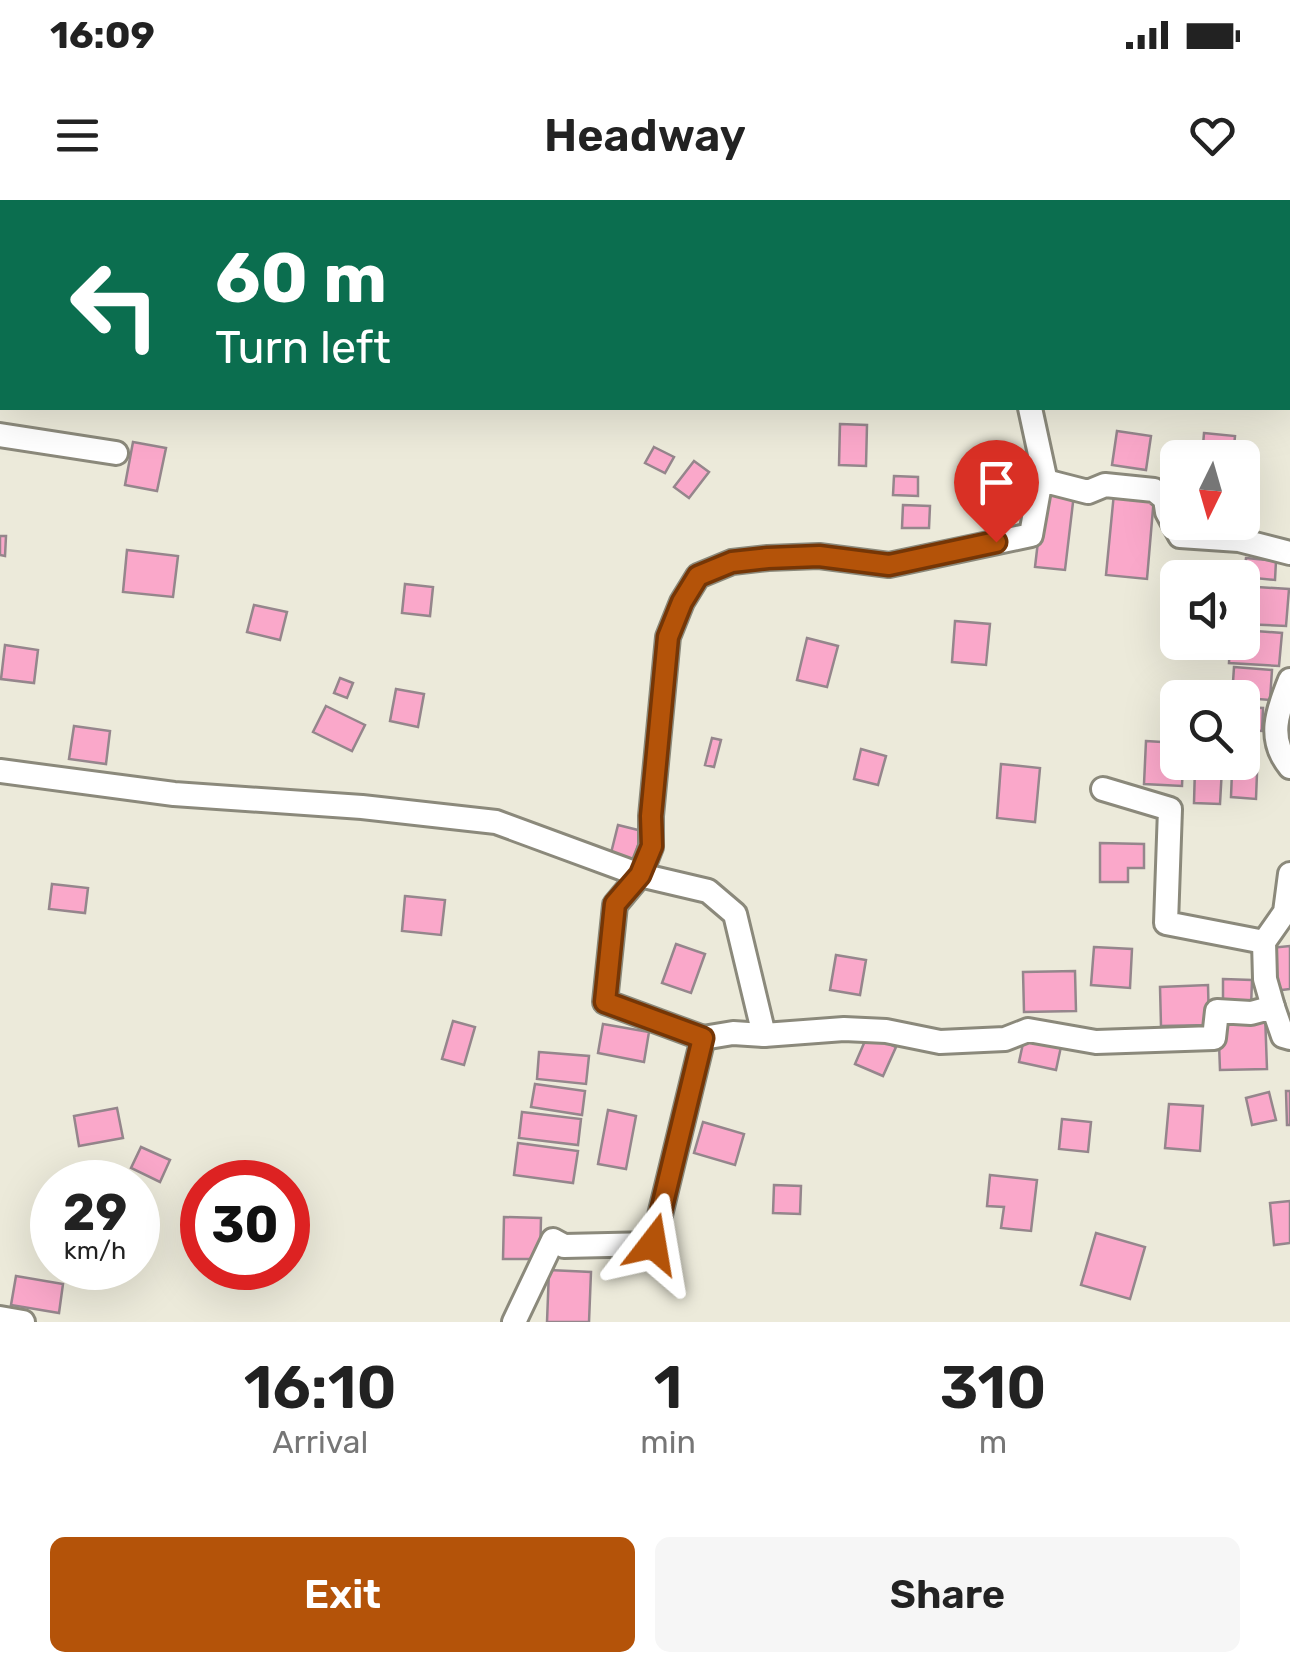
<!DOCTYPE html>
<html lang="en">
<head>
<meta charset="utf-8">
<style>
  :root { --surface:#fff; --page:#f6f6f6; --text:#222; --muted:#767676; --accent:#b45309 }
  body { margin:0; font-family:Rubik,sans-serif; background:var(--page); color:var(--text); height:100vh; display:flex; flex-direction:column; font-size:38px; white-space:nowrap }
  * { box-sizing:border-box; margin:0 }
  p { font-size:32px; color:var(--muted) }
  .icon { flex:none; width:55px; height:55px; fill:none; stroke:currentColor; stroke-width:2; stroke-linecap:round; stroke-linejoin:round }
  .map { position:relative; height:1122px; overflow:hidden }
  .sheet { display:flex; flex-direction:column; background:var(--surface); flex:1 }
  .sheet>* { flex:none }
  .banner { position:absolute; left:0px; top:0px; width:1290px; height:210px; box-shadow:0 10px 40px #0002; background:#0b6e4f; color:#fff; overflow:hidden }
  .needle { width:65px; rotate:185deg }
  .buttons { position:absolute; left:1160px; top:240px; display:grid; gap:20px }
  .buttons a { display:grid; place-items:center; width:100px; height:100px; border-radius:15px; background:var(--surface); box-shadow:0 10px 40px #0002; font-size:50px }
  .speed { position:absolute; left:30px; top:960px; display:flex; gap:20px; font-size:50px; font-weight:700; text-align:center }
  .speed>* { display:grid; place-content:center; width:130px; height:130px; border-radius:50%; background:var(--surface); box-shadow:0 10px 40px #0002; line-height:1 }
  .speed small { font-size:25px; font-weight:400 }
  .speed .limit { border:15px solid #d22; background:#fff; color:#111 }
  .pin { position:absolute; display:grid; place-items:center; width:85px; height:85px; color:#fff; margin:-102px -42px; border-radius:50% 50% 50% 0; rotate:-45deg; box-shadow:0 0 10px #0007 }
  .pin .icon { rotate:45deg }
  .me { position:absolute; width:110px; margin:-55px; rotate:14deg; stroke-linejoin:round; filter:drop-shadow(0 0 8px #0008) }
  .turn { display:flex; align-items:center; gap:35px; height:210px; padding:0 50px; font-size:45px }
  .turn .icon { width:130px; height:130px; stroke-width:2.5 }
  .turn b { display:block; font-size:70px; line-height:85px }
  .eta { display:flex; justify-content:space-evenly; align-items:center; height:170px; text-align:center }
  .eta b { font-size:60px; font-weight:600; line-height:70px }
  .button { display:flex; gap:20px; margin-top:auto; padding:20px 50px }
  .button a { flex:1; height:115px; border-radius:15px; background:var(--accent); color:#fff; font-size:40px; font-weight:600; line-height:115px; text-align:center }
  .button a+a { background:var(--page); color:var(--text) }
  .status { display:flex; justify-content:space-between; align-items:center; height:70px; padding:0 50px; background:var(--surface); direction:ltr }
  .status svg { height:28px; fill:currentColor }
  header { display:flex; justify-content:space-between; align-items:center; height:130px; padding:0 50px; background:var(--surface); font-size:45px; font-weight:600 }
  .map>svg:first-child { display:block }
  .building { fill:#faa8ca; stroke:#95868c; stroke-width:2.5 }
  .lines { fill:none; stroke-linecap:round; stroke-linejoin:round }
  .street-casing { stroke:#8b897b; stroke-width:28 }
  .street { stroke:#fff; stroke-width:22 }
  .route-casing { stroke:#753606; stroke-width:25 }
  .route { stroke:#b45309; stroke-width:18 }
</style>
</head>
<body>
<div class="status"><b>16:09</b><svg viewBox="0 0 49 12"><path d="M0 12V9h3v3zM5 12V6h3v6zM10 12V3h3v9zM15 12V0h3v12zM26 1h20v11H26zM47 4h2v5h-2z"/></svg></div>
<header><svg class="icon" aria-label="menu" viewBox="0 0 24 24"><path d="M4 6h16M4 12h16M4 18h16"/></svg>Headway<svg class="icon" aria-label="heart" viewBox="0 0 24 24"><path d="M12 20l-8-8c-3-5 5-10 8-4 3-6 11-1 8 4z"/></svg></header>
<div class="map">
<svg width="1290" height="1122" viewBox="0 0 1290 1122">
  <rect width="100%" height="100%" fill="#eceada"/>
  <g class="building">
    <polygon points="840,224 867,225 866,266 839,265"/>
    <polygon points="1117,231 1151,236 1146,270 1112,265"/>
    <polygon points="1204,233 1235,236 1233,258 1202,258"/>
    <polygon points="133,242 166,248 157,291 125,285"/>
    <polygon points="654,247 674,257 665,273 645,263"/>
    <polygon points="694,261 709,272 689,298 674,287"/>
    <polygon points="894,276 918,277 918,296 893,295"/>
    <polygon points="1044,290 1074,294 1065,370 1035,367"/>
    <polygon points="1114,293 1154,297 1147,379 1106,375"/>
    <polygon points="903,305 930,306 929,328 902,328"/>
    <polygon points="0,336 6,336 5,356 0,355"/>
    <polygon points="127,350 178,356 173,397 123,392"/>
    <polygon points="1246,358 1276,361 1275,380 1244,377"/>
    <polygon points="405,384 433,387 430,416 402,413"/>
    <polygon points="1242,386 1289,389 1286,426 1242,424"/>
    <polygon points="254,405 287,412 280,440 247,432"/>
    <polygon points="955,421 990,424 986,465 952,462"/>
    <polygon points="1242,430 1282,433 1279,466 1229,463 1230,442 1242,442"/>
    <polygon points="807,438 838,446 827,487 797,480"/>
    <polygon points="5,445 38,450 34,483 1,479"/>
    <polygon points="1234,467 1272,470 1270,500 1232,497"/>
    <polygon points="340,478 353,483 347,498 334,493"/>
    <polygon points="396,489 424,494 418,527 390,521"/>
    <polygon points="326,506 365,525 352,551 313,532"/>
    <polygon points="1242,507 1263,508 1262,531 1245,530 1242,565 1207,563 1242,562"/>
    <polygon points="74,526 110,531 106,564 69,559"/>
    <polygon points="712,538 721,540 714,567 705,565"/>
    <polygon points="1146,541 1178,543 1178,562 1183,562 1182,586 1144,584"/>
    <polygon points="861,549 886,556 878,585 854,579"/>
    <polygon points="1001,564 1040,568 1035,622 997,618"/>
    <polygon points="1195,567 1222,568 1220,604 1194,603"/>
    <polygon points="1232,571 1257,573 1256,599 1231,597"/>
    <polygon points="618,625 642,631 632,667 609,661"/>
    <polygon points="1100,643 1144,644 1144,668 1128,668 1128,682 1100,682"/>
    <polygon points="52,684 88,688 85,713 49,709"/>
    <polygon points="405,696 445,700 441,735 402,731"/>
    <polygon points="676,744 705,754 691,793 662,783"/>
    <polygon points="1290,746 1290,789 1273,791 1269,748"/>
    <polygon points="1094,747 1132,749 1130,788 1091,785"/>
    <polygon points="836,755 866,760 860,795 830,790"/>
    <polygon points="1075,771 1076,811 1024,812 1023,772"/>
    <polygon points="1223,779 1252,780 1251,809 1223,809"/>
    <polygon points="1208,785 1209,825 1161,826 1160,787"/>
    <polygon points="1265,814 1267,869 1220,870 1218,816"/>
    <polygon points="453,821 475,827 464,865 442,859"/>
    <polygon points="603,824 649,832 644,862 598,853"/>
    <polygon points="868,834 896,847 883,876 855,864"/>
    <polygon points="1025,834 1062,842 1056,870 1019,862"/>
    <polygon points="539,852 589,856 586,884 537,879"/>
    <polygon points="535,884 585,891 582,915 531,907"/>
    <polygon points="1286,891 1290,891 1290,925 1287,925"/>
    <polygon points="1269,892 1276,920 1252,925 1246,898"/>
    <polygon points="1169,904 1203,906 1200,951 1165,948"/>
    <polygon points="117,908 123,938 79,946 74,916"/>
    <polygon points="608,910 636,916 626,969 598,964"/>
    <polygon points="522,912 581,919 578,945 519,938"/>
    <polygon points="1062,919 1091,922 1088,952 1059,949"/>
    <polygon points="703,922 744,934 735,965 694,953"/>
    <polygon points="518,943 578,951 573,983 514,975"/>
    <polygon points="141,947 170,960 160,982 131,968"/>
    <polygon points="83,974 101,976 100,982 82,982"/>
    <polygon points="990,975 1037,980 1031,1031 1001,1028 1004,1007 987,1006"/>
    <polygon points="774,985 801,986 800,1014 773,1013"/>
    <polygon points="1290,1001 1290,1043 1274,1045 1270,1003"/>
    <polygon points="504,1017 541,1018 540,1059 503,1059"/>
    <polygon points="1096,1033 1145,1047 1130,1099 1081,1085"/>
    <polygon points="549,1070 591,1072 589,1122 547,1122"/>
    <polygon points="16,1076 63,1084 59,1113 11,1105"/>
  </g>
  <g class="lines">
    <defs>
      <g id="street">
        <polyline points="13,2 17,0"/>
        <polyline points="1030,208 1046,282"/>
        <polyline points="0,235 116,253"/>
        <path d="M 1290,480 C 1277,512 1267,539 1290,567"/>
        <polyline points="0,571 174,594 362,607 496,622 640,675 615,705 605,802 703,838 653,1044 564,1046 553,1040 514,1122"/>
        <polyline points="1103,589 1170,609 1166,723 1264,742"/>
        <polyline points="1273,807 1265,779 1264,742 1285,712 1290,674"/>
        <polyline points="764,835 844,829 886,831 940,842 1005,839 1028,830 1096,842 1214,838 1217,811 1251,813 1273,807 1283,836 1290,838"/>
        <polyline points="703,838 733,833 764,835 735,714 708,691 640,675 651,647 651,616 668,437 682,402 698,376 732,362 768,358 819,356 889,365 1031,335 1040,284 1049,282 1088,292 1105,285 1154,290 1165,299 1167,312 1180,336 1239,340 1290,353"/>
        <polyline points="0,1118 23,1122"/>
      </g>
    </defs>
    <use href="#street" class="street-casing"/>
    <use href="#street" class="street"/>
  </g>
  <g class="lines">
    <defs>
      <polyline id="route" points="653,1044 703,838 605,802 615,704 640,675 652,646 651,616 668,437 682,402 698,376 732,362 768,358 819,356 889,365 996,342"/>
    </defs>
    <use href="#route" class="route-casing"/>
    <use href="#route" class="route"/>
  </g>
</svg>
<div class="buttons">
<a><svg class="needle" viewBox="-14 -14 28 28"><path d="M0-13l5 13h-10z" fill="#e53935"/><path d="M0 13l5-13h-10z" fill="#767676"/></svg></a>
<a><svg class="icon" aria-label="sound" viewBox="0 0 24 24"><path d="M4 9h4l5-4v14l-5-4H4zM17 9q2 3 0 6"/></svg></a>
<a><svg class="icon" aria-label="search" viewBox="0 0 24 24"><circle cx="10" cy="10" r="6"/><path d="M15 15l6 6"/></svg></a>
</div>
<div class="speed"><div>29<small>km/h</small></div><div class="limit">30</div></div>
<div class="pin" style="left:996px;top:342px;background:#d93025"><svg class="icon" aria-label="arrive" viewBox="0 0 24 24"><path d="M6 21V4h12l-3 4 3 4H6"/></svg></div>
<svg class="me" style="left:653px;top:1044px" viewBox="-20 -20 40 40"><path d="M0-17L14 15 0 8-14 15z" fill="#b45309" stroke="#fff" stroke-width="4"/></svg>
<div class="banner">
<div class="turn"><svg class="icon" aria-label="left" viewBox="0 0 24 24"><path d="M17 20v-9H6M10 6l-5 5 5 5"/></svg><div><b>60 m</b>Turn left</div></div>
</div>
</div>
<section class="sheet">
<div class="eta">
<div><b>16:10</b><p>Arrival</p></div>
<div><b>1</b><p>min</p></div>
<div><b>310</b><p>m</p></div>
</div>
<div class="button"><a>Exit</a><a>Share</a></div>
</section>
</body>
</html>
